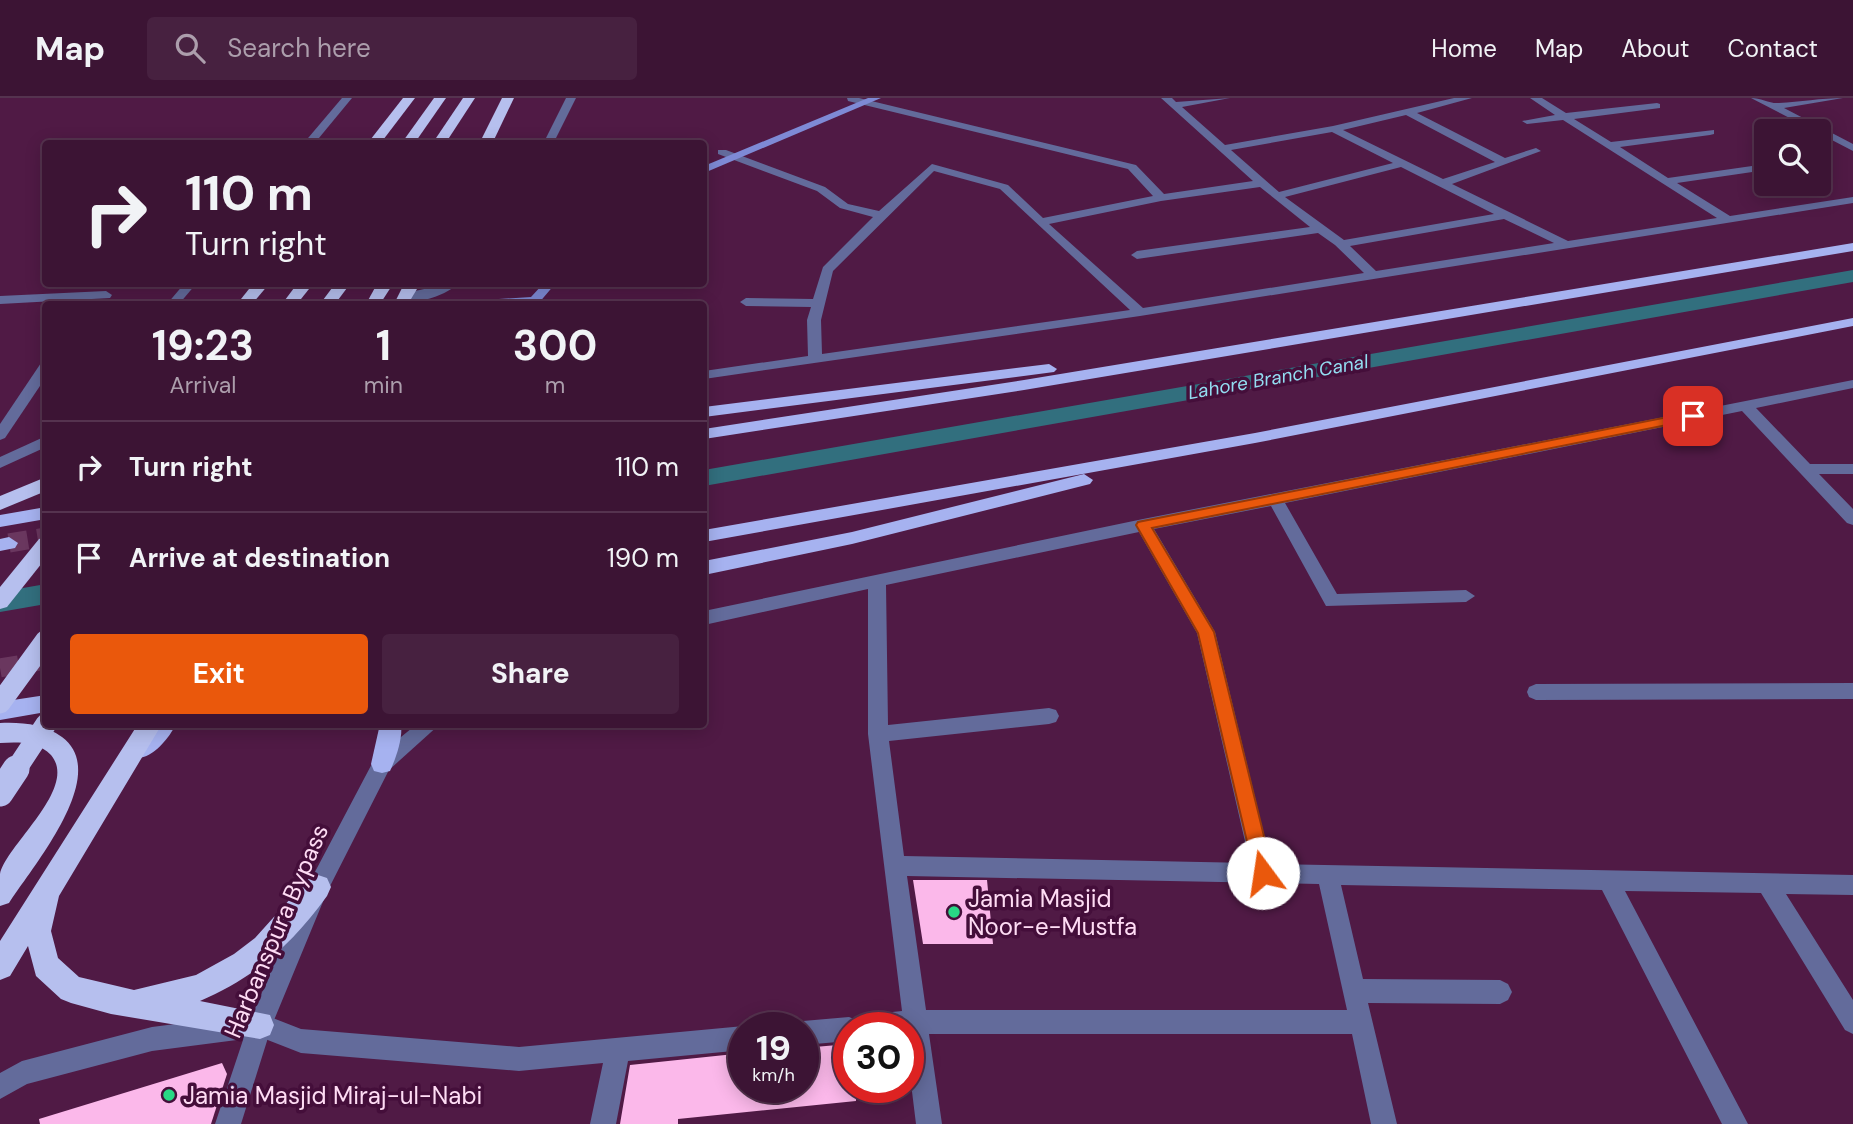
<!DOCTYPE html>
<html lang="en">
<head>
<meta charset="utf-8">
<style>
  :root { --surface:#3c1434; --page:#472140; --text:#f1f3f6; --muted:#ac9eac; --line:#55334f; --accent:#ea580c }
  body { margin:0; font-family:"DM Sans",sans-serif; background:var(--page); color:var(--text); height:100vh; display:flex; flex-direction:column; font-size:26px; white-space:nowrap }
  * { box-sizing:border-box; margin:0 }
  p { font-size:23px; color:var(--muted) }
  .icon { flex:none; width:38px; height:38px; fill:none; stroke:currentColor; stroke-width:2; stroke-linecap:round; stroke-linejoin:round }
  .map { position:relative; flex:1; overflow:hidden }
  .side { position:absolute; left:42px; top:203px; width:665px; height:427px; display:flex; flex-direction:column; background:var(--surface); border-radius:7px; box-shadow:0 4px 18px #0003,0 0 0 2px var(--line) }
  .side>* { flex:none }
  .banner { position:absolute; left:42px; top:42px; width:665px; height:147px; border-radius:7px; box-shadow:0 4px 18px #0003,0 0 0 2px var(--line); background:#3c1434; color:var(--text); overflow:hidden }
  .tools { position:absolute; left:1754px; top:21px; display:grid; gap:14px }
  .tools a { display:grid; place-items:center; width:77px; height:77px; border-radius:7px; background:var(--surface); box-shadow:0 4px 18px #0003,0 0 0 2px var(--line); font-size:35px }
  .speed { position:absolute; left:728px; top:914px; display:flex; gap:14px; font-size:35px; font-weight:700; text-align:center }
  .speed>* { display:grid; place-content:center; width:91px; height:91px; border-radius:50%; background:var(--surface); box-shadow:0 4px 18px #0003,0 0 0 2px var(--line); line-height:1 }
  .speed small { font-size:18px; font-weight:400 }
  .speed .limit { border:10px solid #d22; background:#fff; color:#111 }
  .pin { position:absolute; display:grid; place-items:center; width:60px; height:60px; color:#fff; margin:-30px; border-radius:14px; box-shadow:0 4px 10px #0006 }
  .me { position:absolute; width:77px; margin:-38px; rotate:346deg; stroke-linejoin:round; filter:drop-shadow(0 0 5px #0008) }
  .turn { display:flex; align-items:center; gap:24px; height:147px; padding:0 28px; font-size:32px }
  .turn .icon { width:91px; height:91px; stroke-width:2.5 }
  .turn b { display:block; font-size:49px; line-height:60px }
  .eta { display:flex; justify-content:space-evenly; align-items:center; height:119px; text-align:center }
  .eta b { font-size:42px; font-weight:700; line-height:49px }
  .cta { display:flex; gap:14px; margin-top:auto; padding:14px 28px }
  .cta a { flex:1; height:80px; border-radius:7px; background:var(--accent); color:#fff; font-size:28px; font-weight:700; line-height:80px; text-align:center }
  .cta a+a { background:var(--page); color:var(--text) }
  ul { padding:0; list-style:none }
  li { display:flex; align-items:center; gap:21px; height:91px; padding:0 28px; border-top:2px solid var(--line) }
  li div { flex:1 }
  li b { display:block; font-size:26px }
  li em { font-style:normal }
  header { display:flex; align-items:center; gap:42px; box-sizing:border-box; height:98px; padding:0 35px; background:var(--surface); border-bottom:2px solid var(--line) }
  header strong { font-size:33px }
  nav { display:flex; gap:38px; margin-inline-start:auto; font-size:24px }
  .search { width:490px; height:63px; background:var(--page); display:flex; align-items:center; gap:18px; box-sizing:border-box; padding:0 24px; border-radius:7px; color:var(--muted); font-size:26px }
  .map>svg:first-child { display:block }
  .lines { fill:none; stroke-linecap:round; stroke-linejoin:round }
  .canal { fill:#326f7e; fill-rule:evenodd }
  .building { fill:#fbb8ea }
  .trunk-tunnel { stroke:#6a375f; stroke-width:19; stroke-dasharray:19 10; stroke-linecap:butt }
  .minor { fill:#636b9b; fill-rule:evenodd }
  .tertiary { fill:#636b9b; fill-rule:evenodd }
  .secondary { fill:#7e8ad5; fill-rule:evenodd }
  .trunk { fill:#a6b2f0; fill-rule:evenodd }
  .motorway { fill:#b6bfee; fill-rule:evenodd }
  .motorway-bridge-far1 { stroke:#b6bfee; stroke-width:21 }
  .motorway-bridge { stroke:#b6bfee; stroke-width:27 }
  .route { fill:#ea580c; stroke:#983908; stroke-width:2 }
  .poi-dot { fill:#29d885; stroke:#440e3a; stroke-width:2.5 }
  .labels { text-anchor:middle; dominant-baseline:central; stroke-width:7; stroke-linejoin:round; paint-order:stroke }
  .far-water-label { font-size:19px; font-style:italic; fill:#93ddf1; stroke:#440e3a }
  .near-poi-label { font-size:24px; fill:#fedcf4; stroke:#440e3a; text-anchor:start }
  .near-street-label { font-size:24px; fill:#fedcf4; stroke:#440e3a }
</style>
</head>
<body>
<header>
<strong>Map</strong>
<div class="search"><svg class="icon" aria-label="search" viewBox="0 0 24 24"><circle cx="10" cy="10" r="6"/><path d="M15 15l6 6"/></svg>Search here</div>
<nav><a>Home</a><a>Map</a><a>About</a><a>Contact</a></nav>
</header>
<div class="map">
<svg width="1853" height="1026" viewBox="0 0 1853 1026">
  <rect width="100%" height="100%" fill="#501a45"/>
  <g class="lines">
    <g class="canal">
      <polygon points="1853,172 1853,184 704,388 704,372"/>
      <polygon points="46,486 46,506 0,514 0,494"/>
    </g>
  </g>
  <g class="building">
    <polygon points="913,782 987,782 993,846 923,846"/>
    <polygon points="849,946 849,989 856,989 856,1003 678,1021 678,1026 620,1026 630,967 744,955 744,989 803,989 803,950"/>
    <polygon points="222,965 227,976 211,1026 40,1026 39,1021"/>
  </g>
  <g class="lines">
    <g class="trunk-tunnel">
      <polyline points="9,445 46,439"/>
      <polyline points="0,570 46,562"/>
    </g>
    <g class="minor">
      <polygon points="342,0 352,0 314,46 303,46"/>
      <polygon points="566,0 576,0 553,46 543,46"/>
      <path d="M 847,0 L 859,0 L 1136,67 L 1164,96 L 1253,83 L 1161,0 L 1172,0 L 1176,4 L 1230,0 L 1182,9 L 1225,47 L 1333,28 L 1454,0 L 1472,0 L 1417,15 L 1505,60 L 1536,50 L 1541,53 L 1452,86 L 1568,143 L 1717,120 L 1563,22 L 1527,26 L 1522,23 L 1555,17 L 1530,0 L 1542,0 L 1566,15 L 1657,5 L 1660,6 L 1660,10 L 1574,21 L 1611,44 L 1714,32 L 1714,36 L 1710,37 L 1620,49 L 1668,80 L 1766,66 L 1766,72 L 1677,85 L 1730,118 L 1853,99 L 1853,105 L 1140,218 L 704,281 L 704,273 L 808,258 L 807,222 L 811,209 L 746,208 L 740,204 L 746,200 L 813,201 L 823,169 L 873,119 L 840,110 L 817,93 L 718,56 L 718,52 L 726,52 L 825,89 L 848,106 L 879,113 L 932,66 L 1008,87 L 1043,120 L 1153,98 L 1128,71 L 848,3 ZM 1406,17 L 1495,64 L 1443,81 L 1343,32 ZM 1332,34 L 1393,65 L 1279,94 L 1231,52 ZM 1401,69 L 1494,116 L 1344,142 L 1285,99 ZM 934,73 L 1000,91 L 1130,212 L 822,256 L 821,222 L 833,173 ZM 1260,89 L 1310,129 L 1137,153 L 1131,157 L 1137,161 L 1318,135 L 1335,147 L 1364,175 L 1143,210 L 1049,126 L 1161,103 ZM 1504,121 L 1554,145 L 1376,173 L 1350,148 Z"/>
      <path d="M 1751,0 C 1761,0 1770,6 1779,5 C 1800,4 1821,0 1843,0 L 1784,10 L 1853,46 L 1853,53 Z"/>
      <polygon points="184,186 196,186 179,206 167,206"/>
      <path d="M 443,186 L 458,186 C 446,197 413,210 399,199 C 406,193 430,191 443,186 Z"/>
      <polygon points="106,193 112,197 110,200 0,206 0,198"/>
      <polygon points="46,264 46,279 5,340 0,342 0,326 41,265"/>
      <path d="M 1853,282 L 1853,290 L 1756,310 L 1810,366 L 1853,366 L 1853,376 L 1819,376 L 1853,411 L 1853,427 L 1847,425 L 1742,313 L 1285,405 L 1337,496 L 1466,492 L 1475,498 L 1466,504 L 1326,508 L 1271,408 L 1154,431 L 1215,534 L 1271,766 L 1853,777 L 1853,797 L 1786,796 L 1853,902 L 1853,936 L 1845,932 L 1761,795 L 1625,793 L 1748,1026 L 1722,1026 L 1602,792 L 1341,787 L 1363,881 L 1500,882 L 1508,886 L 1512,894 L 1508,902 L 1500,906 L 1368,905 L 1397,1026 L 1371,1026 L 1352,936 L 929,936 L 942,1026 L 916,1026 L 908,961 L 908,929 L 849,929 L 849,943 L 803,947 L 803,929 L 793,929 L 803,923 L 849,919 L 854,921 L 863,917 L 902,913 L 868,636 L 868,491 L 704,527 L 704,513 L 1143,421 ZM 1139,434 L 1197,535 L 1250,765 L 904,758 L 889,643 L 1049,626 L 1056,624 L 1059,618 L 1056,612 L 1049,610 L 888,627 L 886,487 ZM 907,778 L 1319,786 L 1347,912 L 926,912 Z"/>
      <polygon points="46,338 46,349 0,370 0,359"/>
      <polygon points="1853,585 1853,601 1536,602 1529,599 1527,594 1529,589 1536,586"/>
      <polygon points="417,626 440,626 389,672 382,674 375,672 372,666 375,660"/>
      <polygon points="260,915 301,931 519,949 744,928 747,929 744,929 744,952 628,963 616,1026 590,1026 603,965 519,973 301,955 260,939 152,953 27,986 0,1001 0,975 22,963 152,929"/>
    </g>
    <polygon class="tertiary" points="382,658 389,660 392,666 327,794 272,927 241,1026 215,1026 248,927 307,789 375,660"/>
    <g class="secondary">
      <polygon points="868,0 881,0 704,75 704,68"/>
      <polygon points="543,186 555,186 538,206 478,206 484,202 531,199"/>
    </g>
    <g class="trunk">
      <polygon points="1853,145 1853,153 1024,292 704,341 704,331 1024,282"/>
      <polygon points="1853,220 1853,228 1255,345 704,444 704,432 1255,335"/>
      <polygon points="1049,266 1057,271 1054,274 704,319 704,309"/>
      <polygon points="1084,376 1093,382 1090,386 852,446 704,477 704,463 852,434"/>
      <polygon points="46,409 46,421 0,429 0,417"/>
      <polygon points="9,439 18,445 15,450 0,453 0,441"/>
      <polygon points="46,597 46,614 0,622 0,604"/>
      <path d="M 152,626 L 176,626 C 169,641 149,665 132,659 L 129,653 Z"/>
      <path d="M 380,626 L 401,626 C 403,640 396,660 390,673 L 382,675 L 374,673 L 371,666 Z"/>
    </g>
    <g class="motorway">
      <polygon points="403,0 415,0 380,46 367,46"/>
      <polygon points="434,0 446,0 414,46 401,46"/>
      <polygon points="463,0 475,0 445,46 432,46"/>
      <polygon points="502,0 514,0 492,46 479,46"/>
      <polygon points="253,186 269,186 252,206 237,206"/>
      <polygon points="297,186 313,186 297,206 282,206"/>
      <polygon points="335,186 350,186 335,206 320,206"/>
      <polygon points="377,186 393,186 380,206 366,206"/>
      <polygon points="404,186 420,186 408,206 394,206"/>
      <polygon points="46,379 46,393 0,412 0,398"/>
      <polygon points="46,439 46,460 7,509 0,511 0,489 39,441"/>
      <path d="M 0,625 C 21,624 45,626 62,639 C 112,676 32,769 9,805 L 0,808 C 0,798 0,786 0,776 C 6,747 79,690 51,657 C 38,643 17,644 0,645 Z"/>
      <path d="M 138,626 L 162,626 L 59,798 L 51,833 L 58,860 L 79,879 L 134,892 L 196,877 L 234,856 L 255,840 L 309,780 L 318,777 L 327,780 L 331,789 L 327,798 C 293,845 255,880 200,903 L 270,917 L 274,927 L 270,937 L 260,941 L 111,916 L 71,905 L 61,901 L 36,878 L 28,848 L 10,878 L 0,882 L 0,843 Z"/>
    </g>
    <g class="motorway-bridge-far1">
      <polyline points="0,605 46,542"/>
      <polyline points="15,673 46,626"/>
    </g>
    <polyline class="motorway-bridge" points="0,695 16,671"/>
  </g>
  <polygon class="route" points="1693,314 1699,318 1697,321 1152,430 1214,534 1273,775 1270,782 1263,784 1256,782 1198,535 1136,427 1138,424"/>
  <g class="poi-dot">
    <circle cx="954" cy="814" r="7"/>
    <circle cx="169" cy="997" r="7"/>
  </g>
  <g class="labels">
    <g class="far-water-label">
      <text transform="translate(1278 279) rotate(-10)">Lahore Branch Canal</text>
    </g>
    <g class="near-poi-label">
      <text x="968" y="800">Jamia Masjid<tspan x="968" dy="28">Noor-e-Mustfa</tspan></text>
      <text x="183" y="997">Jamia Masjid Miraj-ul-Nabi</text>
    </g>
    <g class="near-street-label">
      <text transform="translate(276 833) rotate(-67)">Harbanspura Bypass</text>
    </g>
  </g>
</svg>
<div class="tools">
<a><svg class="icon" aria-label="search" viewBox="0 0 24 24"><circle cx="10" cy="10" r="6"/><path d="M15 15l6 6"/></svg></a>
</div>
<div class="speed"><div>19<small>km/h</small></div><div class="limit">30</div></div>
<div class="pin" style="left:1693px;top:318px;background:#d93025"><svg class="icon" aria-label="arrive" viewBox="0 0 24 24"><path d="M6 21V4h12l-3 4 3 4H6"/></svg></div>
<svg class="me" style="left:1263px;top:775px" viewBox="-20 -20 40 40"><circle r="19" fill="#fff"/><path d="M0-13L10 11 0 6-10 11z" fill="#ea580c"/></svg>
<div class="banner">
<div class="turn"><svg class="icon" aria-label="right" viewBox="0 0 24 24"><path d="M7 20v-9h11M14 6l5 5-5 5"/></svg><div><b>110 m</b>Turn right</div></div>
</div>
<section class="side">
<div class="eta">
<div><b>19:23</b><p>Arrival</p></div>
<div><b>1</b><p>min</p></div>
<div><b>300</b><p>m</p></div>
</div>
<ul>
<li><svg class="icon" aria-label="right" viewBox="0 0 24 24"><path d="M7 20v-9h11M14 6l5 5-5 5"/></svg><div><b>Turn right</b></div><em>110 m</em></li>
<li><svg class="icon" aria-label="arrive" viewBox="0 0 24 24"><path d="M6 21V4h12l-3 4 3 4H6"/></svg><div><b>Arrive at destination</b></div><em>190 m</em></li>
</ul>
<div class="cta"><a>Exit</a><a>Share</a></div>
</section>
</div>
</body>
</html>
